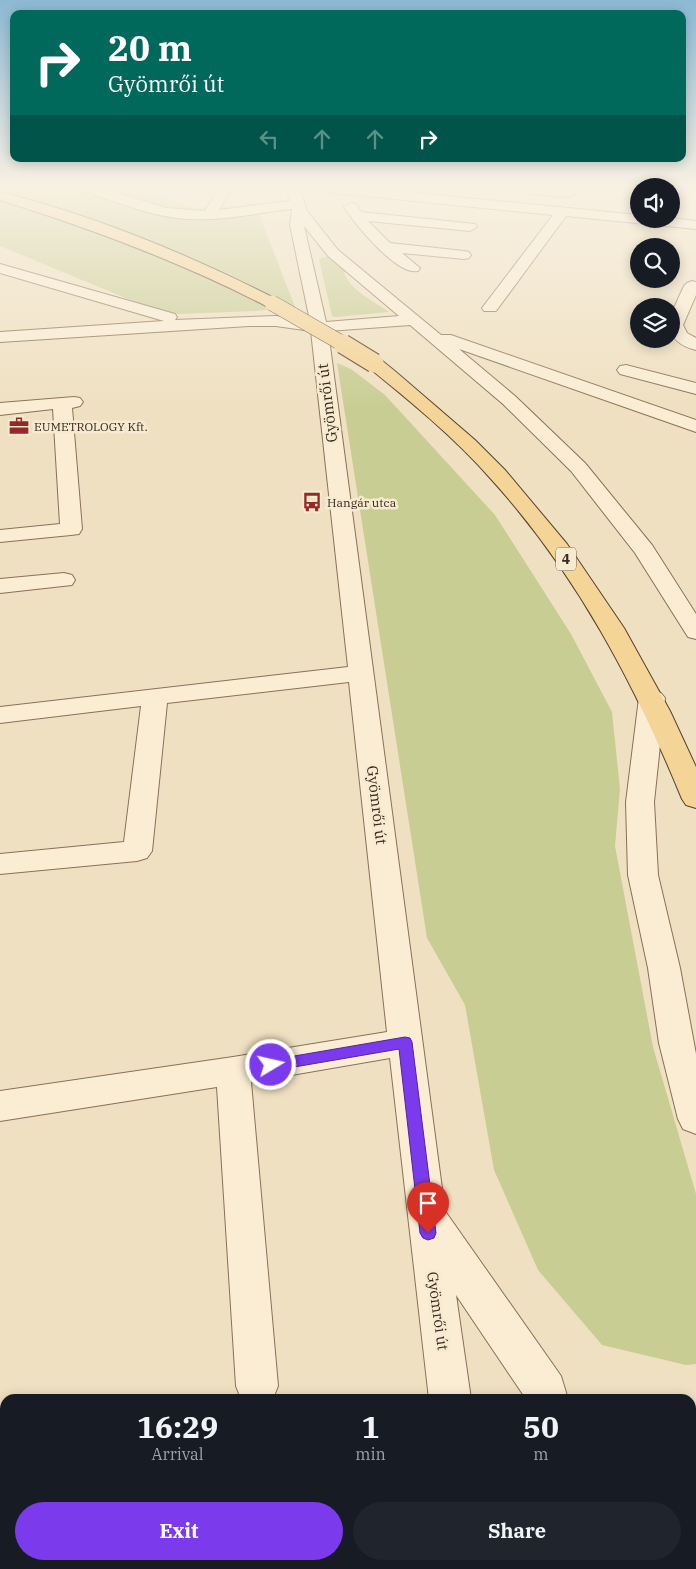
<!DOCTYPE html>
<html lang="en">
<head>
<meta charset="utf-8">
<style>
  :root { --surface:#171b24; --page:#20242c; --text:#f1f3f6; --muted:#9ea1a6; --accent:#7c3aed }
  body { margin:0; font-family:"IBM Plex Serif",serif; background:var(--page); color:var(--text); height:100vh; display:flex; flex-direction:column; font-size:19px; white-space:nowrap }
  * { box-sizing:border-box; margin:0 }
  p { font-size:16px; color:var(--muted) }
  .icon { flex:none; width:28px; height:28px; fill:none; stroke:currentColor; stroke-width:2; stroke-linecap:round; stroke-linejoin:round }
  .map { position:relative; flex:1; overflow:hidden }
  .details { position:absolute; left:0px; top:1394px; width:696px; height:176px; display:flex; flex-direction:column; background:var(--surface); border-radius:15px 15px 0 0; box-shadow:0 2px 12px #0003 }
  .details>* { flex:none }
  .top-card { position:absolute; left:10px; top:10px; width:676px; height:152px; border-radius:10px; box-shadow:0 2px 12px #0003; background:#00695c; color:#fff; overflow:hidden }
  .controls { position:absolute; left:630px; top:178px; display:grid; gap:10px }
  .controls a { display:grid; place-items:center; width:50px; height:50px; border-radius:50%; background:var(--surface); box-shadow:0 2px 12px #0003; font-size:25px }
  .pin { position:absolute; display:grid; place-items:center; width:42px; height:42px; color:#fff; margin:-51px -21px; border-radius:50% 50% 50% 0; rotate:-45deg; box-shadow:0 0 5px #0007 }
  .pin .icon { rotate:45deg }
  .me { position:absolute; width:55px; margin:-28px; rotate:81deg; stroke-linejoin:round; filter:drop-shadow(0 0 4px #0008) }
  .turn { display:flex; align-items:center; gap:18px; height:105px; padding:0 15px; font-size:22px }
  .turn .icon { width:65px; height:65px; stroke-width:2.5 }
  .turn b { display:block; font-size:35px; line-height:42px }
  .lanes { display:flex; align-items:center; height:48px; padding:0 15px; background:#0003; justify-content:center; gap:25px; direction:ltr }
  .lanes .off { opacity:.35 }
  .eta { display:flex; justify-content:space-evenly; align-items:center; height:85px; text-align:center }
  .eta b { font-size:30px; font-weight:700; line-height:35px }
  .cta { display:flex; gap:10px; margin-top:auto; padding:10px 15px }
  .cta a { flex:1; height:58px; border-radius:30px; background:var(--accent); color:#fff; font-size:20px; font-weight:700; line-height:58px; text-align:center }
  .cta a+a { background:var(--page); color:var(--text) }
  .map>svg:first-child { display:block }
  .green { fill:#c8cd94 }
  .lines { fill:none; stroke-linecap:round; stroke-linejoin:round }
  .minor-casing { stroke:#897058; stroke-width:2 }
  .major-casing { stroke:#563f2c; stroke-width:2 }
  .minor { fill:#faedd4; fill-rule:evenodd }
  .major { fill:#f4d497; fill-rule:evenodd }
  .major-bridge-far1-casing { stroke:#563f2c; stroke-width:16; stroke-linecap:butt }
  .major-bridge-casing { stroke:#563f2c; stroke-width:21; stroke-linecap:butt }
  .major-bridge-far1 { stroke:#f4d497; stroke-width:15 }
  .major-bridge { stroke:#f4d497; stroke-width:19 }
  .route { fill:#7c3aed; stroke:#51269a }
  .labels { text-anchor:middle; dominant-baseline:central; stroke-width:5; stroke-linejoin:round; paint-order:stroke }
  .far-poi-label { font-size:12px; fill:#38291d; stroke:#f6ead0; text-anchor:start }
  .shield { fill:#f6ead0; stroke:#716353; stroke-width:1 }
  .shield-label { font-size:14px; font-weight:bold; fill:#38291d }
  .street-label { font-size:15px; fill:#38291d; stroke:#f6ead0 }
</style>
</head>
<body>
<div class="map">
<svg width="696" height="1569" viewBox="0 0 696 1569">
  <rect width="100%" height="100%" fill="#efe0c1"/>
  <g class="green">
    <polygon points="0,188 131,188 193,208 255,204 295,307 256,311 178,314 140,304 0,246"/>
    <path d="M 324,257 L 331,257 L 347,269 L 344,273 C 353,293 373,300 389,312 L 336,317 L 332,316 L 319,259 Z"/>
    <polygon points="337,363 351,369 385,395 495,515 571,634 612,712 620,789 615,846 653,1047 696,1194 696,1364 686,1365 602,1345 538,1270 494,1170 465,1005 427,938"/>
  </g>
  <g class="lines">
    <defs>
      <g id="minor">
        <path d="M 83,188 L 102,188 L 166,208 L 205,211 L 219,188 L 232,188 L 219,210 L 290,201 L 286,188 L 299,188 L 307,211 L 338,250 L 441,335 L 451,335 L 696,420 L 696,432 L 459,349 L 515,396 L 585,463 L 652,545 L 696,614 L 696,639 L 688,637 L 635,553 L 571,471 L 503,404 L 410,325 L 328,331 L 445,1211 L 561,1376 L 568,1399 L 526,1399 L 456,1295 L 471,1399 L 429,1399 L 390,1058 L 251,1082 L 278,1386 L 273,1399 L 241,1399 L 236,1386 L 217,1087 L 0,1121 L 0,1091 L 233,1057 L 387,1032 L 349,682 L 167,703 L 152,851 L 147,858 L 137,861 L 0,874 L 0,854 L 124,842 L 141,706 L 0,723 L 0,707 L 348,667 L 311,331 L 276,326 L 249,326 L 0,342 L 0,332 L 164,321 L 0,273 L 0,264 L 175,314 L 177,317 L 175,320 L 276,316 L 310,321 L 290,225 L 292,209 C 255,213 215,223 177,218 C 145,214 115,201 84,191 ZM 304,226 L 328,256 L 399,316 L 326,322 Z"/>
        <polygon points="319,188 367,188 639,215 639,219 671,218 696,221 696,229 566,216 496,311 484,311 482,308 553,215 325,192"/>
        <polygon points="526,188 578,188 573,196 568,197 531,194 526,193"/>
        <path d="M 351,203 L 356,204 L 361,212 L 475,224 L 477,227 L 470,231 L 368,221 L 390,243 L 464,251 L 469,252 L 471,255 L 469,258 L 464,259 L 402,253 L 420,268 L 418,271 C 397,276 355,224 344,207 Z"/>
        <path d="M 692,281 L 696,282 L 696,295 L 683,325 L 687,333 L 696,338 L 696,350 C 656,340 672,312 684,286 L 687,283 Z"/>
        <polygon points="626,365 696,383 696,394 620,374 617,370 620,366"/>
        <polygon points="74,397 80,398 83,402 80,406 72,408 82,529 79,534 71,535 0,542 0,530 60,524 53,409 0,415 0,403"/>
        <polygon points="64,573 72,575 75,580 72,585 0,593 0,579"/>
        <polygon points="652,690 661,693 665,698 654,802 658,875 680,968 696,1054 696,1134 683,1129 678,1119 659,1043 648,968 628,875 626,802 639,698 643,693"/>
        <rect x="691" y="1470" width="5" height="44"/>
        <rect x="449" y="1565" width="46" height="4"/>
        <polygon points="552,1565 598,1565 599,1569 553,1569"/>
      </g>
      <g id="major">
        <path d="M 0,192 C 96,216 190,255 278,300 L 280,303 L 278,306 L 266,306 C 181,262 92,229 0,200 Z"/>
        <path d="M 374,358 L 380,359 L 396,372 L 475,440 L 505,470 L 567,544 L 624,628 L 670,711 L 696,767 L 696,808 L 686,805 L 682,799 C 634,682 576,573 491,479 C 454,437 411,402 368,367 L 365,363 L 368,359 Z"/>
      </g>
    </defs>
    <use href="#minor" class="minor-casing"/>
    <use href="#major" class="major-casing"/>
    <use href="#minor" class="minor"/>
    <use href="#major" class="major"/>
    <defs>
      <polyline id="major-bridge-far1" points="272,303 345,345"/>
      <polyline id="major-bridge" points="343,344 374,363"/>
    </defs>
    <use href="#major-bridge-far1" class="major-bridge-far1-casing"/>
    <use href="#major-bridge" class="major-bridge-casing"/>
    <use href="#major-bridge-far1" class="major-bridge-far1"/>
    <use href="#major-bridge" class="major-bridge"/>
  </g>
  <linearGradient id="sky" x2="0" y2="1"><stop stop-color="#8cb9d4"/><stop offset="0.46" stop-color="#f8f1e3"/><stop offset="1" stop-color="#f8f1e3" stop-opacity="0"/></linearGradient>
  <rect width="696" height="408" fill="url(#sky)"/>
  <polygon class="route" points="405,1037 410,1038 412,1042 436,1233 434,1238 428,1240 423,1238 420,1233 399,1049 271,1071 266,1069 264,1065 266,1061 271,1060"/>
  <defs>
    <symbol id="office-bare" viewBox="-9 -9 18 18"><path d="M-6-3h4V-5.5h4V-3h4V5H-6ZM-1-4.5V-3h2v-1.5ZM-6 0V1H6V0Z" fill="#99262b" stroke="#f6ead0" stroke-width="2.5" paint-order="stroke"/></symbol>
    <symbol id="bus-bare" viewBox="-9 -9 18 18"><path d="M-5-6H5V4H4V6H2V4H-2V6H-4V4H-5ZM-3.5-4V0h7V-4ZM-3.5 1.2v1.5H-2V1.2ZM2 1.2v1.5H3.5V1.2Z" fill="#99262b" stroke="#f6ead0" stroke-width="2.5" paint-order="stroke"/></symbol>
  </defs>
  <g fill-rule="evenodd">
    <use href="#office-bare" x="5" y="412" width="28" height="28"/>
    <use href="#bus-bare" x="298" y="488" width="28" height="28"/>
  </g>
  <g class="labels">
    <g class="far-poi-label">
      <text x="34" y="426">EUMETROLOGY Kft.</text>
      <text x="327" y="502">Hangár utca</text>
    </g>
    <rect class="shield" x="556" y="547.5" width="20" height="23" rx="4"/>
    <g class="shield-label">
      <text x="566" y="559">4</text>
    </g>
    <g class="street-label">
      <text transform="translate(327 403) rotate(-97)">Gyömrői út</text>
      <text transform="translate(377 805) rotate(83)">Gyömrői út</text>
      <text transform="translate(438 1311) rotate(82)">Gyömrői út</text>
    </g>
  </g>
</svg>
<div class="controls">
<a><svg class="icon" aria-label="sound" viewBox="0 0 24 24"><path d="M4 9h4l5-4v14l-5-4H4zM17 9q2 3 0 6"/></svg></a>
<a><svg class="icon" aria-label="search" viewBox="0 0 24 24"><circle cx="10" cy="10" r="6"/><path d="M15 15l6 6"/></svg></a>
<a><svg class="icon" aria-label="layers" viewBox="0 0 24 24"><path d="M12 4l9 5-9 5-9-5zM3 14l9 5 9-5"/></svg></a>
</div>
<div class="pin" style="left:428px;top:1233px;background:#d93025"><svg class="icon" aria-label="arrive" viewBox="0 0 24 24"><path d="M6 21V4h12l-3 4 3 4H6"/></svg></div>
<svg class="me" style="left:271px;top:1065px" viewBox="-20 -20 40 40"><circle r="17" fill="#7c3aed" stroke="#fff" stroke-width="3"/><path d="M0-11L8 9 0 5-8 9z" fill="#fff"/></svg>
<div class="top-card">
<div class="turn"><svg class="icon" aria-label="right" viewBox="0 0 24 24"><path d="M7 20v-9h11M14 6l5 5-5 5"/></svg><div><b>20 m</b>Gyömrői út</div></div>
<div class="lanes"><svg class="icon off" aria-label="left" viewBox="0 0 24 24"><path d="M17 20v-9H6M10 6l-5 5 5 5"/></svg><svg class="icon off" aria-label="ahead" viewBox="0 0 24 24"><path d="M12 20V5M6 11l6-6 6 6"/></svg><svg class="icon off" aria-label="ahead" viewBox="0 0 24 24"><path d="M12 20V5M6 11l6-6 6 6"/></svg><svg class="icon" aria-label="right" viewBox="0 0 24 24"><path d="M7 20v-9h11M14 6l5 5-5 5"/></svg></div>
</div>
<section class="details">
<div class="eta">
<div><b>16:29</b><p>Arrival</p></div>
<div><b>1</b><p>min</p></div>
<div><b>50</b><p>m</p></div>
</div>
<div class="cta"><a>Exit</a><a>Share</a></div>
</section>
</div>
</body>
</html>
